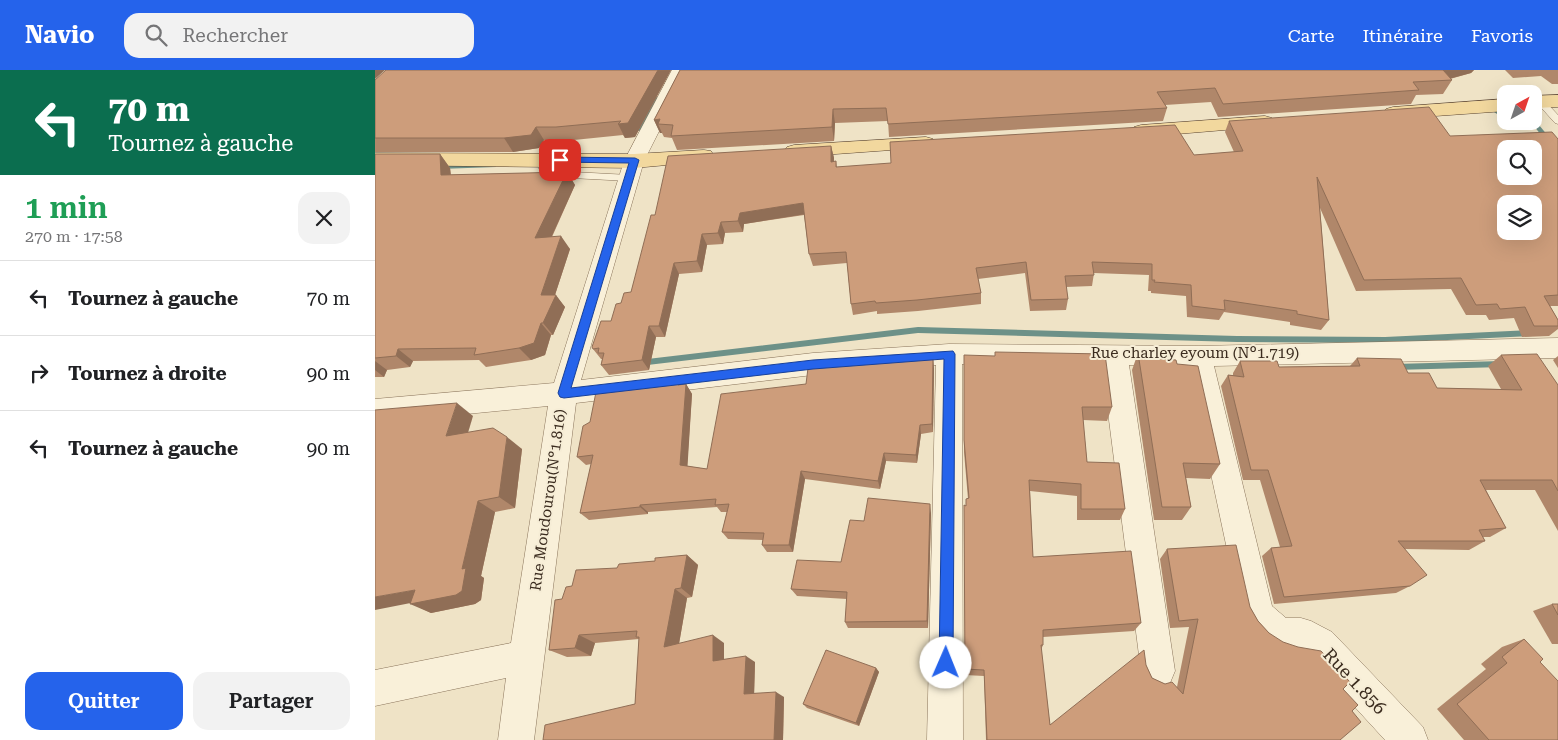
<!DOCTYPE html>
<html lang="fr">
<head>
<meta charset="utf-8">
<style>
  :root { --surface:#fff; --page:#f2f2f2; --text:#202124; --muted:#757577; --line:#e0e0e0; --accent:#2563eb }
  body { margin:0; font-family:"Roboto Serif",serif; background:var(--page); color:var(--text); height:100vh; display:flex; flex-direction:column; font-size:19px; white-space:nowrap }
  * { box-sizing:border-box; margin:0 }
  p { font-size:16px; color:var(--muted) }
  .icon { flex:none; width:28px; height:28px; fill:none; stroke:currentColor; stroke-width:2; stroke-linecap:round; stroke-linejoin:round }
  .map { position:relative; flex:1; overflow:hidden }
  .side { display:flex; flex-direction:column; background:var(--surface); width:375px }
  .side>* { flex:none }
  .banner { background:#0b6e4f; color:#fff; overflow:hidden }
  .needle { width:32px; rotate:40deg }
  .fabs { position:absolute; left:1122px; top:15px; display:grid; gap:10px }
  .fabs a { display:grid; place-items:center; width:45px; height:45px; border-radius:10px; background:var(--surface); box-shadow:0 5px 20px #0002; font-size:25px }
  .pin { position:absolute; display:grid; place-items:center; width:42px; height:42px; color:#fff; margin:-21px; border-radius:10px; box-shadow:0 2px 8px #0006 }
  .me { position:absolute; width:55px; margin:-28px; rotate:1deg; stroke-linejoin:round; filter:drop-shadow(0 0 4px #0008) }
  .turn { display:flex; align-items:center; gap:18px; height:105px; padding:0 25px; font-size:22px }
  .turn .icon { width:65px; height:65px; stroke-width:2.5 }
  .turn b { display:block; font-size:35px; line-height:42px }
  .round { display:grid; place-items:center; flex:none; width:52px; height:52px; border-radius:15px; background:var(--page) }
  .overview { display:flex; align-items:center; justify-content:space-between; height:85px; padding:0 25px }
  h1 { font-size:30px; font-weight:600; line-height:38px; color:#1e9e55 }
  .primary-button { display:flex; gap:10px; margin-top:auto; padding:10px 25px }
  .primary-button a { flex:1; height:58px; border-radius:15px; background:var(--accent); color:#fff; font-size:20px; font-weight:600; line-height:58px; text-align:center }
  .primary-button a+a { background:var(--page); color:var(--text) }
  ul { padding:0; list-style:none }
  li { display:flex; align-items:center; gap:15px; height:75px; padding:0 25px; border-top:1px solid var(--line) }
  li div { flex:1 }
  li b { display:block; font-size:19px }
  li em { font-style:normal }
  header { display:flex; align-items:center; gap:30px; box-sizing:border-box; height:70px; padding:0 25px; background:var(--accent); color:#fff }
  header strong { font-size:24px }
  nav { display:flex; gap:28px; margin-inline-start:auto; font-size:18px }
  .search { width:350px; height:45px; background:var(--page); display:flex; align-items:center; gap:12px; box-sizing:border-box; padding:0 18px; border-radius:15px; color:var(--muted); font-size:19px }
  main { display:flex; flex:1; min-height:0 }
  .map>svg:first-child { display:block }
  .lines { fill:none; stroke-linecap:round; stroke-linejoin:round }
  .stream { fill:#6d9188; fill-rule:evenodd }
  .service-casing { stroke:#8a745b; stroke-width:1 }
  .minor-casing { stroke:#8a745b; stroke-width:1 }
  .primary-casing { stroke:#58422f; stroke-width:1 }
  .service { fill:#f9f0d9; fill-rule:evenodd }
  .minor { fill:#f9f0d9; fill-rule:evenodd }
  .primary { fill:#f2d89e; fill-rule:evenodd }
  .wall { fill:#b0876a }
  .shaded-wall { fill:#906e56 }
  .building { fill:#cd9d7b; stroke:#906e56; fill-rule:evenodd }
  .route { fill:#2563eb; stroke:#184099 }
  .labels { text-anchor:middle; dominant-baseline:central; stroke-width:4; stroke-linejoin:round; paint-order:stroke }
  .street-label { font-size:15px; fill:#3b2c1f; stroke:#f6edd6 }
  .near-street-label { font-size:18px; fill:#3b2c1f; stroke:#f6edd6 }
</style>
</head>
<body>
<header>
<strong>Navio</strong>
<div class="search"><svg class="icon" aria-label="search" viewBox="0 0 24 24"><circle cx="10" cy="10" r="6"/><path d="M15 15l6 6"/></svg>Rechercher</div>
<nav><a>Carte</a><a>Itinéraire</a><a>Favoris</a></nav>
</header>
<main>
<section class="side">
<div class="banner">
<div class="turn"><svg class="icon" aria-label="left" viewBox="0 0 24 24"><path d="M17 20v-9H6M10 6l-5 5 5 5"/></svg><div><b>70 m</b>Tournez à gauche</div></div>
</div>
<div class="overview"><div><h1>1 min</h1><p>270 m · 17:58</p></div><a class="round"><svg class="icon" aria-label="close" viewBox="0 0 24 24"><path d="M6 6l12 12M18 6L6 18"/></svg></a></div>
<ul>
<li><svg class="icon" aria-label="left" viewBox="0 0 24 24"><path d="M17 20v-9H6M10 6l-5 5 5 5"/></svg><div><b>Tournez à gauche</b></div><em>70 m</em></li>
<li><svg class="icon" aria-label="right" viewBox="0 0 24 24"><path d="M7 20v-9h11M14 6l5 5-5 5"/></svg><div><b>Tournez à droite</b></div><em>90 m</em></li>
<li><svg class="icon" aria-label="left" viewBox="0 0 24 24"><path d="M17 20v-9H6M10 6l-5 5 5 5"/></svg><div><b>Tournez à gauche</b></div><em>90 m</em></li>
</ul>
<div class="primary-button"><a>Quitter</a><a>Partager</a></div>
</section>
<div class="map">
<svg width="1183" height="670" viewBox="0 0 1183 670">
  <rect width="100%" height="100%" fill="#efe3c6"/>
  <g class="lines">
    <g class="stream">
      <polygon points="280,26 283,28 268,60 263,61 262,60 277,28"/>
      <polygon points="1131,39 1131,43 1122,44 1119,42"/>
      <polygon points="1159,44 1166,49 1164,55 1183,78 1183,84 1181,83 1158,55 1160,50"/>
      <polygon points="119,94 121,95 121,97 64,99 61,97 64,95"/>
      <polygon points="543,257 862,266 1010,267 1157,260 1161,263 1157,266 1010,273 862,272 543,263 264,296 260,293 264,290"/>
      <polygon points="1127,291 1131,294 1127,297 1020,300 1016,297 1020,294"/>
    </g>
    <defs>
      <g id="service">
        <polygon points="1166,29 1169,30 1183,45 1183,54 1180,53 1161,32"/>
        <polygon points="166,87 170,88 174,99 179,101 254,105 259,108 254,111 177,107 165,101 161,90"/>
      </g>
      <path id="minor" d="M 297,0 L 315,0 L 269,91 L 206,310 L 438,283 L 574,274 L 824,276 L 1183,268 L 1183,288 L 839,296 L 897,536 L 911,548 L 926,548 L 936,551 L 957,562 L 1048,657 L 1053,670 L 1010,670 L 933,586 C 925,581 919,584 910,582 C 890,578 874,563 866,545 L 813,296 L 754,295 L 800,601 L 795,613 L 783,618 L 771,613 L 766,601 L 727,295 L 587,294 L 588,670 L 552,670 L 561,295 L 438,305 L 201,333 L 159,670 L 123,670 L 131,608 L 0,636 L 0,600 L 136,573 L 173,336 L 0,353 L 0,329 L 179,313 L 249,91 Z"/>
      <g id="primary">
        <polygon points="1183,25 1183,37 1159,38 1159,26"/>
        <polygon points="1131,29 1131,41 1018,49 1011,47 1008,43 1011,39 1018,37"/>
        <polygon points="890,46 897,48 900,52 897,56 766,67 759,65 756,61 759,57 766,55"/>
        <polygon points="551,67 558,69 561,73 558,77 419,87 412,85 409,81 412,77 419,75"/>
        <polygon points="329,80 336,81 339,86 336,91 259,98 0,95 0,83 259,84"/>
      </g>
    </defs>
    <use href="#service" class="service-casing"/>
    <use href="#minor" class="minor-casing"/>
    <use href="#primary" class="primary-casing"/>
    <use href="#service" class="service"/>
    <use href="#minor" class="minor"/>
    <use href="#primary" class="primary"/>
  </g>
  <g class="wall">
    <polygon points="296,0 260,67 250,68 248,65 189,71 169,70 164,78 138,82 0,82 0,10"/>
    <polygon points="305,0 1099,0 1096,3 1075,9 1077,10 1068,24 1041,25 1036,34 843,47 836,32 790,35 792,38 788,51 514,67 513,51 460,53 459,71 302,80 297,68 289,67 287,63 285,63 279,50"/>
    <polygon points="1130,0 1183,0 1183,14 1177,14 1166,6 1138,8"/>
    <polygon points="854,51 1075,66 1183,69 1183,236 1175,236 1183,250 1183,259 1174,266 1147,267 1139,248 1114,250 1111,245 1091,245 1076,219 981,221 945,138 954,250 946,260 915,255 915,252 849,242 844,250 812,247 811,226 776,223 776,221 773,221 774,205 719,203 717,216 691,217 693,229 691,240 655,241 650,203 603,209 606,223 606,234 543,241 502,244 502,241 478,245 476,234 472,193 438,196 434,184 429,145 369,154 368,162 350,163 348,174 332,175 327,202 304,204 290,267 281,267 274,300 234,305 226,295 227,289 226,289 218,279 236,251 246,233 256,222 280,145 456,76 459,88 459,92 461,91 462,97 819,85 859,82 850,62"/>
    <polygon points="0,84 65,84 75,98 76,105 192,102 200,115 177,167 195,179 180,225 190,237 178,265 176,265 170,285 156,290 111,297 104,290 38,291 35,297 12,300 9,307 0,307"/>
    <polygon points="763,283 774,288 802,294 845,394 835,409 811,408 816,437 807,450 779,450 757,300"/>
    <polygon points="589,285 737,337 732,351 708,350 712,392 750,439 745,450 702,450 702,426 655,421 658,487 766,553 759,561 668,567 668,575 666,580 675,655 771,595 777,608 790,614 802,617 814,557 795,558 785,489 792,479 875,537 883,551 894,563 968,619 977,641 965,670 611,670 609,606 590,605 589,435 591,436 593,429 589,382"/>
    <polygon points="1126,285 1183,315 1183,461 1160,420 1111,420 1131,458 1115,467 1108,467 1110,471 1094,480 1030,479 1035,516 1021,523 899,534 887,486 896,478 905,477 885,410 868,410 846,316 853,305 858,305 858,303 865,291 904,297 975,296 982,288 1033,303 1062,318 1126,319 1113,296"/>
    <polygon points="1183,286 1183,298 1178,290"/>
    <polygon points="558,289 559,299 558,362 546,364 542,393 511,391 505,419 430,409 418,482 392,482 387,475 388,470 353,469 347,462 352,442 346,442 342,437 273,442 273,444 214,450 205,443 216,394 211,395 202,387 303,313 305,315 311,314 317,324 312,396 332,399 431,314"/>
    <polygon points="98,346 93,362 147,379 140,438 120,442 106,506 109,508 106,530 100,534 56,543 36,533"/>
    <polygon points="556,443 553,558 473,558 470,552 472,529 422,526 416,519 466,492 489,451"/>
    <polygon points="312,485 323,495 317,527 312,528 304,574 349,573 349,589 380,592 379,623 409,627 408,670 168,670 260,634 264,569 220,573 216,586 192,587 174,580 187,529 197,516 242,498"/>
    <polygon points="1177,534 1183,534 1183,574 1177,574 1158,541"/>
    <polygon points="1149,569 1165,592 1183,670 1089,670 1062,639 1111,599 1106,594 1127,577"/>
    <polygon points="501,598 504,602 484,656 432,638 428,634"/>
  </g>
  <g class="shaded-wall">
    <polygon points="0,0 10,0 0,9"/>
    <polygon points="283,0 296,0 260,67 250,68 243,54"/>
    <polygon points="1067,0 1099,0 1096,3 1066,11"/>
    <polygon points="458,39 460,53 459,71 457,57"/>
    <polygon points="285,49 283,54 287,63 285,63 279,50"/>
    <polygon points="161,57 169,70 164,78 138,82 129,68"/>
    <polygon points="456,76 459,88 458,103 456,92"/>
    <polygon points="65,84 75,98 77,119 66,105"/>
    <polygon points="192,102 200,115 170,181 160,168"/>
    <polygon points="428,133 431,144 369,154 368,162 363,151 365,143"/>
    <polygon points="346,152 350,163 348,174 343,163"/>
    <polygon points="327,164 332,175 327,202 322,191"/>
    <polygon points="186,166 195,179 178,231 181,225 190,237 178,265 168,253 166,225"/>
    <polygon points="299,193 304,204 290,267 284,256"/>
    <polygon points="166,253 176,265 170,285 156,290 144,278"/>
    <polygon points="274,256 281,267 274,300 267,290"/>
    <polygon points="23,279 38,291 35,297 21,286"/>
    <polygon points="558,289 559,299 558,362 557,354"/>
    <polygon points="0,291 12,300 9,307 0,300"/>
    <polygon points="311,314 317,324 312,404 305,395"/>
    <polygon points="82,333 98,346 88,379 71,366"/>
    <polygon points="545,355 546,364 542,393 541,385"/>
    <polygon points="132,367 147,379 140,438 124,427"/>
    <polygon points="509,383 511,391 505,419 503,411"/>
    <polygon points="426,401 430,409 418,482 414,475"/>
    <polygon points="103,431 120,442 106,506 109,508 106,530 100,534 56,543 35,534 87,499"/>
    <polygon points="555,434 556,443 553,558 552,551"/>
    <polygon points="265,435 273,442 273,444 265,437"/>
    <polygon points="312,485 323,495 317,527 306,518"/>
    <polygon points="300,519 312,528 302,585 289,577"/>
    <polygon points="40,520 61,528 0,540 0,527"/>
    <polygon points="204,565 220,573 216,586 200,578"/>
    <polygon points="338,565 349,573 349,598 338,591"/>
    <polygon points="371,586 380,592 379,629 369,624"/>
    <polygon points="501,598 504,602 484,656 481,653"/>
    <polygon points="401,622 409,627 408,670 399,670"/>
  </g>
  <g class="building">
    <polygon points="11,0 283,0 253,53 243,54 246,51 181,57 161,57 156,65 129,68 0,68 0,10"/>
    <polygon points="305,0 1068,0 1077,10 1038,12 1044,20 848,34 840,18 782,22 792,38 513,54 511,38 458,39 457,57 296,66 298,55 283,54 285,49 279,50"/>
    <path d="M 1054,37 L 1075,66 L 1177,62 L 1183,69 L 1183,225 L 1169,226 L 1183,250 L 1183,256 L 1159,256 L 1150,237 L 1125,239 L 1122,234 L 1101,235 L 1086,208 L 989,210 L 942,107 L 954,250 L 922,244 L 922,241 L 849,230 L 850,240 L 817,236 L 816,215 L 779,212 L 780,210 L 777,210 L 777,194 L 717,192 L 719,205 L 690,206 L 693,229 L 656,230 L 651,192 L 601,198 L 606,223 L 542,230 L 501,233 L 500,231 L 476,234 L 471,182 L 434,184 L 428,133 L 365,143 L 363,151 L 346,152 L 343,163 L 327,164 L 322,191 L 299,193 L 284,256 L 274,256 L 267,290 L 226,295 L 229,283 L 223,283 L 224,278 L 218,279 L 217,277 L 226,251 L 236,251 L 241,234 L 246,233 L 249,223 L 256,222 L 276,145 L 280,145 L 293,86 L 456,76 L 456,92 L 461,91 L 461,97 L 516,93 L 515,72 L 800,55 L 819,85 L 868,81 L 854,51 ZM 1131,79 L 1159,79 L 1159,106 L 1131,106 ZM 1131,134 L 1159,134 L 1159,161 L 1131,161 Z"/>
    <polygon points="0,84 65,84 66,105 192,102 160,168 186,166 166,225 181,225 168,253 166,253 159,273 144,278 99,285 101,278 23,279 21,286 0,288"/>
    <polygon points="620,282 730,284 737,337 707,337 712,392 744,393 750,439 706,439 706,414 654,410 658,487 756,481 766,553 668,560 668,575 666,575 675,655 769,580 771,595 777,608 790,614 797,612 808,624 823,549 804,551 792,479 861,475 875,537 883,551 894,563 908,572 923,577 946,581 975,612 968,619 983,635 977,641 986,652 965,670 612,670 609,600 590,599 589,435 591,436 591,429 594,428 589,370 589,285 620,286"/>
    <polygon points="763,283 773,283 774,288 801,290 802,294 823,296 845,394 808,393 816,437 787,437"/>
    <polygon points="1162,284 1183,315 1183,421 1177,410 1105,410 1131,458 1104,460 1110,471 1023,471 1052,505 1035,516 909,527 896,478 917,476 893,400 876,400 853,305 869,307 865,291 902,291 904,297 985,296 982,288 1026,289 1033,303 1054,303 1062,318 1147,320 1126,285"/>
    <polygon points="548,288 558,289 557,354 545,355 541,385 509,383 503,411 426,401 414,475 387,475 389,463 347,462 354,434 340,435 341,429 265,435 265,437 205,443 218,385 202,387 208,356 215,352 221,322 303,313 303,315 311,314 305,395 332,399 346,324 431,314 433,298"/>
    <polygon points="82,333 71,366 118,358 132,367 124,427 103,431 87,499 91,498 87,521 81,525 35,534 40,520 0,527 0,340"/>
    <polygon points="493,428 555,434 552,551 470,552 472,522 416,519 422,490 466,492 475,450 489,451"/>
    <polygon points="312,485 306,518 300,519 289,577 338,565 338,591 371,586 369,624 401,622 399,670 168,670 170,655 260,634 264,567 261,567 262,561 204,565 200,578 174,580 180,530 187,529 191,517 197,516 201,500 242,498 244,494 280,491 280,488"/>
    <polygon points="1177,534 1183,534 1183,545"/>
    <polygon points="1149,569 1168,589 1165,592 1183,611 1183,670 1114,670 1082,634 1132,593 1127,587"/>
    <polygon points="451,580 501,598 481,653 428,634"/>
  </g>
  <polygon class="route" points="185,87 260,88 264,90 196,318 438,290 578,281 580,284 578,593 576,598 571,600 566,598 564,593 569,289 438,299 189,328 185,327 183,323 254,93 182,92 181,90"/>
  <g class="labels">
    <g class="street-label">
      <text x="820" y="283">Rue charley eyoum (N°1.719)</text>
      <text transform="translate(173 430) rotate(-82)">Rue Moudourou(N°1.816)</text>
    </g>
    <g class="near-street-label">
      <text transform="translate(980 611) rotate(47)">Rue 1.856</text>
    </g>
  </g>
</svg>
<div class="fabs">
<a><svg class="needle" viewBox="-14 -14 28 28"><path d="M0-13l5 13h-10z" fill="#e53935"/><path d="M0 13l5-13h-10z" fill="#757577"/></svg></a>
<a><svg class="icon" aria-label="search" viewBox="0 0 24 24"><circle cx="10" cy="10" r="6"/><path d="M15 15l6 6"/></svg></a>
<a><svg class="icon" aria-label="layers" viewBox="0 0 24 24"><path d="M12 4l9 5-9 5-9-5zM3 14l9 5 9-5"/></svg></a>
</div>
<div class="pin" style="left:185px;top:90px;background:#d93025"><svg class="icon" aria-label="arrive" viewBox="0 0 24 24"><path d="M6 21V4h12l-3 4 3 4H6"/></svg></div>
<svg class="me" style="left:571px;top:593px" viewBox="-20 -20 40 40"><circle r="19" fill="#fff"/><path d="M0-13L10 11 0 6-10 11z" fill="#2563eb"/></svg>
</div>
</main>
</body>
</html>
